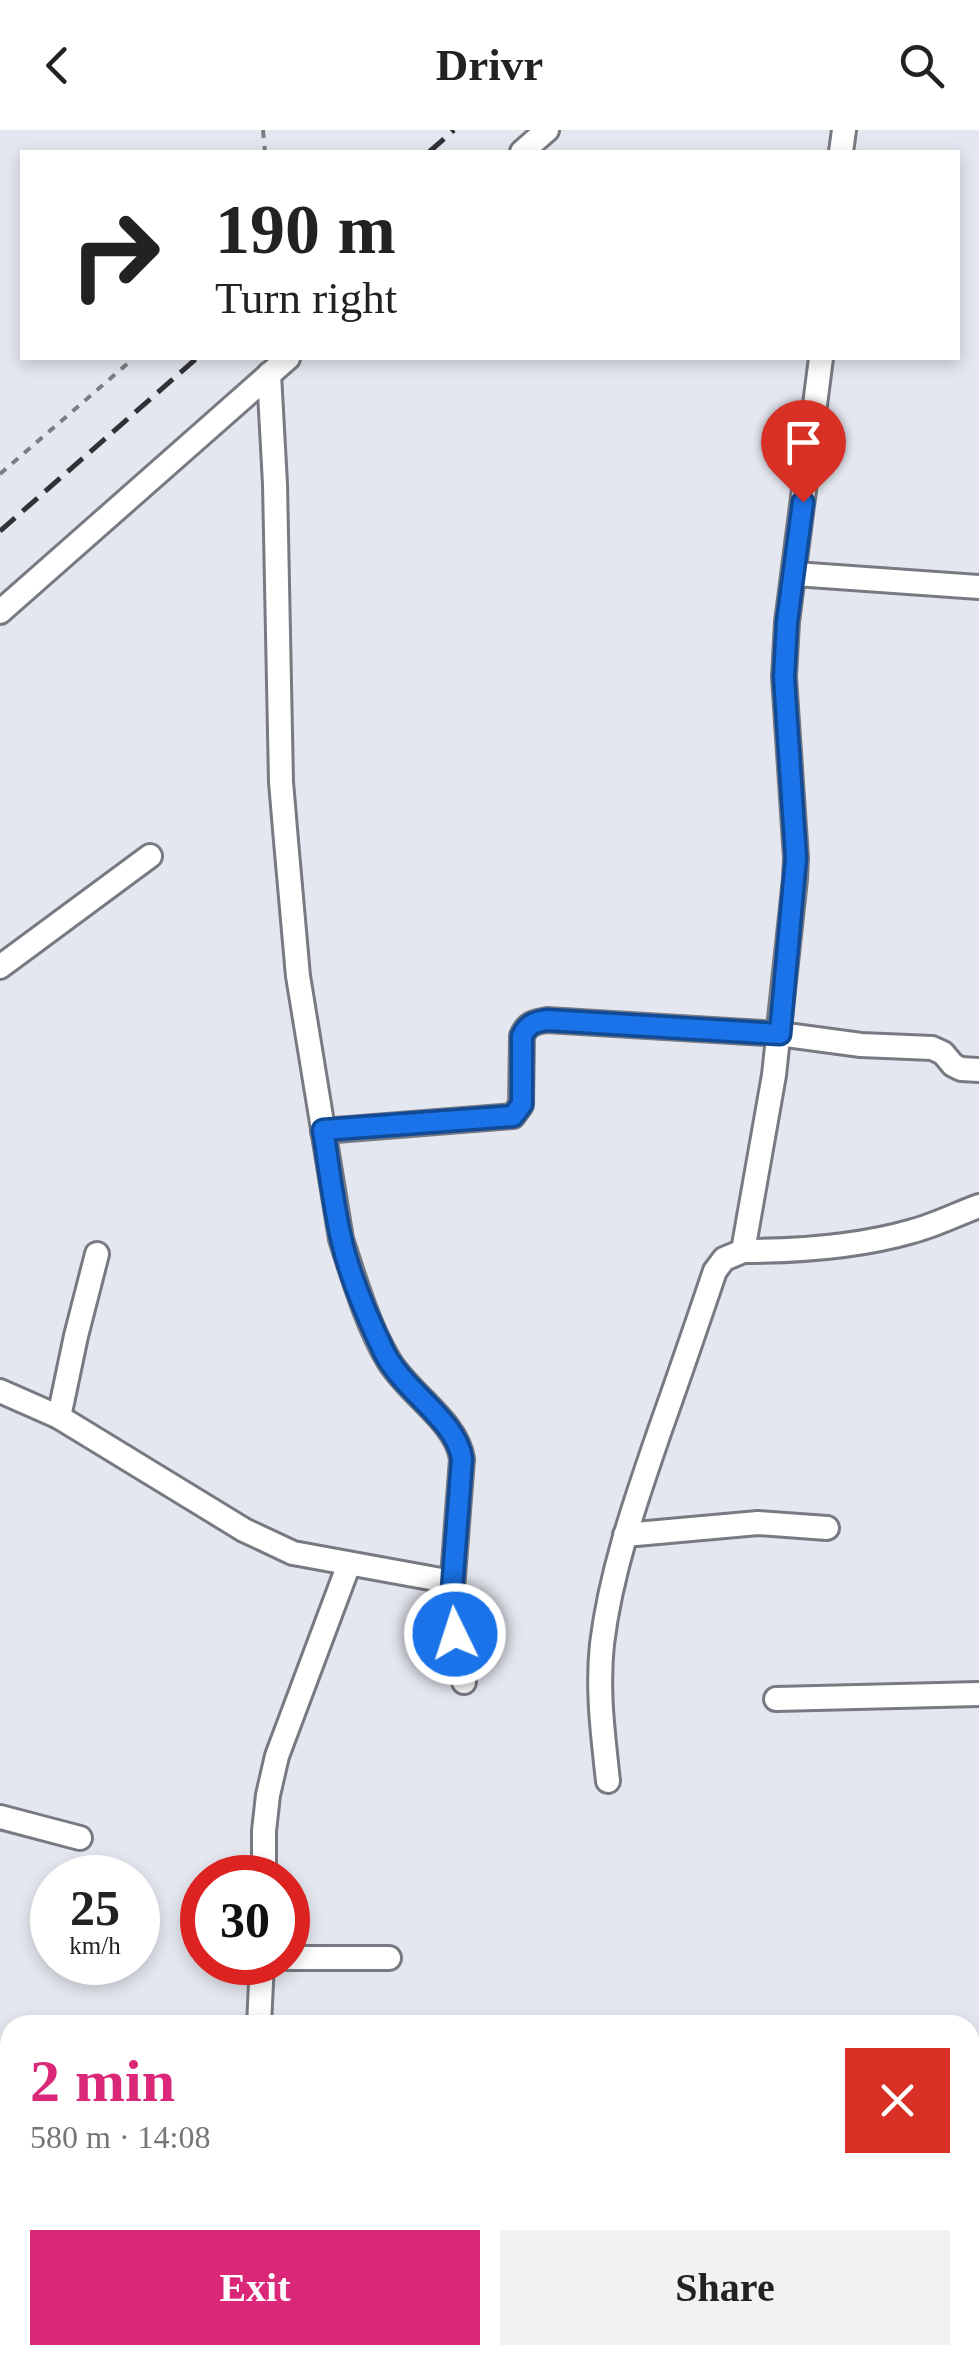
<!DOCTYPE html>
<html lang="en">
<head>
<meta charset="utf-8">
<style>
  :root { --surface:#fff; --page:#f2f2f2; --text:#222; --muted:#767676; --accent:#db2777 }
  body { margin:0; font-family:Georgia,serif; background:var(--page); color:var(--text); height:100vh; display:flex; flex-direction:column; font-size:38px; white-space:nowrap }
  * { box-sizing:border-box; margin:0 }
  p { font-size:32px; color:var(--muted) }
  .icon { flex:none; width:55px; height:55px; fill:none; stroke:currentColor; stroke-width:2; stroke-linecap:round; stroke-linejoin:round }
  .map { position:relative; flex:1; overflow:hidden }
  .drawer { position:absolute; left:0px; top:1885px; width:980px; height:350px; display:flex; flex-direction:column; background:var(--surface); border-radius:30px 30px 0 0; box-shadow:0 5px 15px #0003 }
  .drawer>* { flex:none }
  .guide { position:absolute; left:20px; top:20px; width:940px; height:210px; border-radius:0px; box-shadow:0 5px 15px #0003; background:#fff; color:var(--text); overflow:hidden }
  .speed { position:absolute; left:30px; top:1725px; display:flex; gap:20px; font-size:50px; font-weight:700; text-align:center }
  .speed>* { display:grid; place-content:center; width:130px; height:130px; border-radius:50%; background:var(--surface); box-shadow:0 5px 15px #0003; line-height:1 }
  .speed small { font-size:25px; font-weight:400 }
  .speed .limit { border:15px solid #d22; background:#fff; color:#111 }
  .pin { position:absolute; display:grid; place-items:center; width:85px; height:85px; color:#fff; margin:-102px -42px; border-radius:50% 50% 50% 0; rotate:-45deg; box-shadow:0 0 10px #0007 }
  .pin .icon { rotate:45deg }
  .me { position:absolute; width:110px; margin:-55px; rotate:356deg; stroke-linejoin:round; filter:drop-shadow(0 0 8px #0008) }
  .turn { display:flex; align-items:center; gap:35px; height:210px; padding:0 30px; font-size:45px }
  .turn .icon { width:130px; height:130px; stroke-width:2.5 }
  .turn b { display:block; font-size:70px; line-height:85px }
  .round { display:grid; place-items:center; flex:none; width:105px; height:105px; border-radius:0px; background:var(--page) }
  .overview { display:flex; align-items:center; justify-content:space-between; height:170px; padding:0 30px }
  h1 { font-size:60px; font-weight:600; line-height:75px; color:var(--accent) }
  .primary-button { display:flex; gap:20px; margin-top:auto; padding:20px 30px }
  .primary-button a { flex:1; height:115px; border-radius:0px; background:var(--accent); color:#fff; font-size:40px; font-weight:600; line-height:115px; text-align:center }
  .primary-button a+a { background:var(--page); color:var(--text) }
  header { display:flex; justify-content:space-between; align-items:center; height:130px; padding:0 30px; background:var(--surface); font-size:45px; font-weight:600 }
  .map>svg:first-child { display:block }
  .lines { fill:none; stroke-linecap:round; stroke-linejoin:round }
  .minor-casing { stroke:#777a81; stroke-width:28 }
  .path { stroke:#7b7d83; stroke-width:4; stroke-dasharray:8 8; stroke-linecap:butt }
  .minor { stroke:#fff; stroke-width:22 }
  .rail { stroke:#313236; stroke-width:5; stroke-dasharray:20 10; stroke-linecap:butt }
  .route-casing { stroke:#114b97; stroke-width:25 }
  .route { stroke:#1a73e8; stroke-width:18 }
</style>
</head>
<body>
<header><svg class="icon" aria-label="back" viewBox="0 0 24 24"><path d="M15 5l-7 7 7 7"/></svg>Drivr<svg class="icon" aria-label="search" viewBox="0 0 24 24"><circle cx="10" cy="10" r="6"/><path d="M15 15l6 6"/></svg></header>
<div class="map">
<svg width="979" height="2235" viewBox="0 0 979 2235">
  <rect width="100%" height="100%" fill="#e5e7f0"/>
  <g class="lines">
    <defs>
      <g id="minor">
        <polyline points="522,22 547,0"/>
        <polyline points="841,22 844,0"/>
        <path d="M 269,244 L 275,354 L 281,652 L 286,711 L 298,846 L 341,1109 C 354,1149 368,1196 389,1231 C 410,1265 457,1292 462,1329 L 451,1473 L 464,1552"/>
        <polyline points="795,444 979,457"/>
        <polyline points="0,482 288,228"/>
        <polyline points="0,837 150,726"/>
        <path d="M 323,1001 L 513,986 L 521,975 L 522,906 C 527,894 534,892 547,890 L 779,904 L 861,915 L 932,918 L 943,923 L 953,935 L 961,939 L 979,940"/>
        <path d="M 743,1121 C 801,1121 858,1117 913,1101 C 936,1095 957,1084 979,1076"/>
        <polyline points="0,1261 59,1287 244,1400 293,1423 452,1452"/>
        <polyline points="59,1287 76,1206 97,1124"/>
        <polyline points="625,1405 758,1393 827,1398"/>
        <polyline points="776,1569 979,1564"/>
        <path d="M 608,1651 C 603,1605 597,1560 602,1514 C 611,1440 636,1370 660,1300 C 679,1247 697,1194 715,1141 L 724,1129 L 743,1121 L 774,945 L 795,749 L 796,728 L 784,547 L 787,492 L 821,228"/>
        <polyline points="0,1687 80,1708"/>
        <polyline points="264,1748 264,1701 268,1665 277,1626 349,1434"/>
        <polyline points="288,1828 389,1828"/>
        <polyline points="259,1895 262,1832"/>
        <polyline points="970,2148 979,2150"/>
        <polyline points="0,2185 10,2181"/>
        <polyline points="497,2225 497,2235"/>
        <polyline points="693,2225 694,2235"/>
        <polyline points="154,2235 154,2225"/>
      </g>
    </defs>
    <use href="#minor" class="minor-casing"/>
    <g class="path">
      <polyline points="263,0 265,22"/>
      <polyline points="0,344 134,228"/>
    </g>
    <use href="#minor" class="minor"/>
    <g class="rail">
      <polyline points="429,22 454,0"/>
      <polyline points="0,401 197,228"/>
    </g>
  </g>
  <g class="lines">
    <defs>
      <path id="route" d="M 455,1504 L 451,1473 L 462,1329 C 457,1291 405,1262 385,1224 C 369,1191 349,1144 341,1108 C 333,1073 329,1036 323,1000 L 513,986 L 522,974 L 522,906 C 528,894 534,892 547,890 L 780,904 L 796,728 L 784,547 L 787,492 L 803,372"/>
    </defs>
    <use href="#route" class="route-casing"/>
    <use href="#route" class="route"/>
  </g>
</svg>
<div class="speed"><div>25<small>km/h</small></div><div class="limit">30</div></div>
<div class="pin" style="left:803px;top:372px;background:#d93025"><svg class="icon" aria-label="arrive" viewBox="0 0 24 24"><path d="M6 21V4h12l-3 4 3 4H6"/></svg></div>
<svg class="me" style="left:455px;top:1504px" viewBox="-20 -20 40 40"><circle r="17" fill="#1a73e8" stroke="#fff" stroke-width="3"/><path d="M0-11L8 9 0 5-8 9z" fill="#fff"/></svg>
<div class="guide">
<div class="turn"><svg class="icon" aria-label="right" viewBox="0 0 24 24"><path d="M7 20v-9h11M14 6l5 5-5 5"/></svg><div><b>190 m</b>Turn right</div></div>
</div>
<section class="drawer">
<div class="overview"><div><h1>2 min</h1><p>580 m · 14:08</p></div><a class="round" style="background:#d93025;color:#fff"><svg class="icon" aria-label="close" viewBox="0 0 24 24"><path d="M6 6l12 12M18 6L6 18"/></svg></a></div>
<div class="primary-button"><a>Exit</a><a>Share</a></div>
</section>
</div>
</body>
</html>
